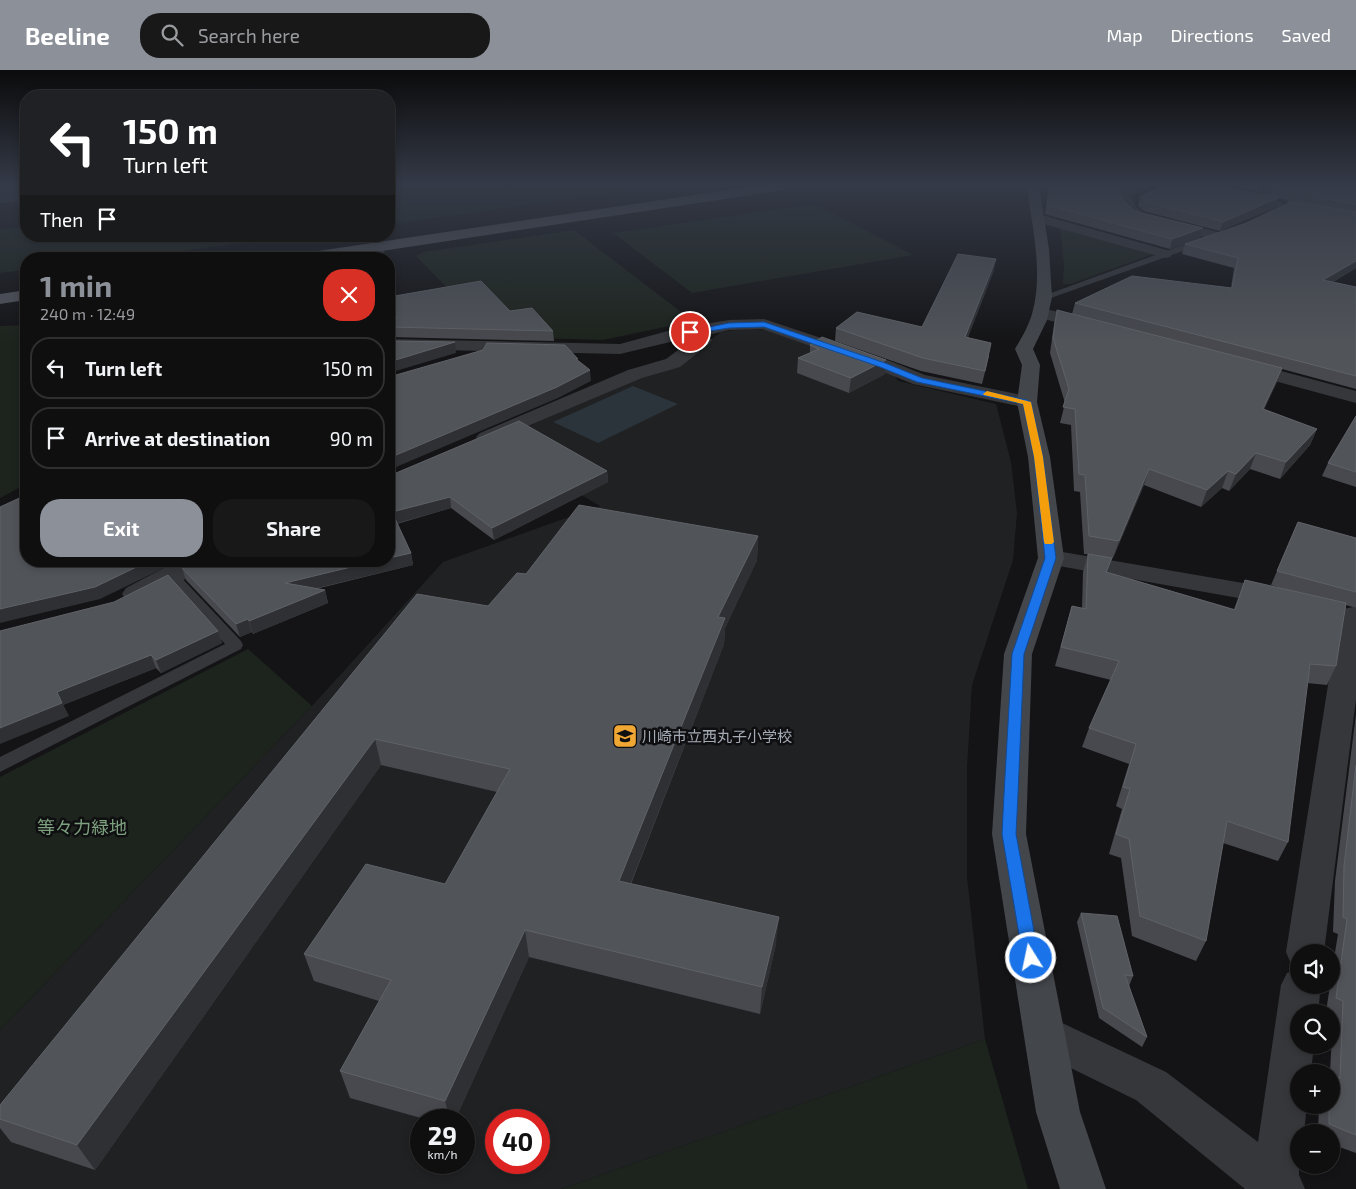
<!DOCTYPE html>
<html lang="en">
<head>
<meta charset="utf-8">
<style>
  :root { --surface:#0f0f10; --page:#181819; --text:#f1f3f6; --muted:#9b9c9f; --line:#2f2f30; --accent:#8c9099 }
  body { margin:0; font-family:"Exo 2","Noto Sans JP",sans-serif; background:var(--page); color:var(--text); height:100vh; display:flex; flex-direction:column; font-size:19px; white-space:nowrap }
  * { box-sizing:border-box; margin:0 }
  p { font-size:16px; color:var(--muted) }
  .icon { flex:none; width:28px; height:28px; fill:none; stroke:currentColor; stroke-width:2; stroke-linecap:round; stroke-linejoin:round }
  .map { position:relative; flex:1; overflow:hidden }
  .sheet { position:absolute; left:20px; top:182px; width:375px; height:315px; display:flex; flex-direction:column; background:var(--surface); border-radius:20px; box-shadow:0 2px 8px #0003,0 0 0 1px var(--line) }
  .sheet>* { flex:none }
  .hud { position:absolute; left:20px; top:20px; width:375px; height:152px; border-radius:20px; box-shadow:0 2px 8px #0003,0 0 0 1px var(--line); background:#202124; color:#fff; overflow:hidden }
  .tools { position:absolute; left:1290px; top:874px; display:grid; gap:10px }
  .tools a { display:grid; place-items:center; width:50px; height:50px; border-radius:50%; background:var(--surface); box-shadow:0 2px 8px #0003,0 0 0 1px var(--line); font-size:25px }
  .speed { position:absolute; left:410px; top:1039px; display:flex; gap:10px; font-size:25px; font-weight:700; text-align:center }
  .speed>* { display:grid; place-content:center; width:65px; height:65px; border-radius:50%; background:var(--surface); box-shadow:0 2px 8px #0003,0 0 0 1px var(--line); line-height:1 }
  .speed small { font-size:12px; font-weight:400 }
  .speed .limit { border:8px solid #d22; background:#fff; color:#111 }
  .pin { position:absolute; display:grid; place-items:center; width:42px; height:42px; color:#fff; margin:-21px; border:2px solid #fff; border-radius:50%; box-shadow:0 1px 5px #0007 }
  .me { position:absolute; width:55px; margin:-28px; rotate:350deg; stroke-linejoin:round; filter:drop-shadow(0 0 4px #0008) }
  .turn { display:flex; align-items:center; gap:18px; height:105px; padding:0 20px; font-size:22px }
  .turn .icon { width:65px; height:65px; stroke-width:2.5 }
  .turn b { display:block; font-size:35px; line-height:42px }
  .then { display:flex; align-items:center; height:48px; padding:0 20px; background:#0003; gap:10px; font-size:19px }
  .round { display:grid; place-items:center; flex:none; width:52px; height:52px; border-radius:20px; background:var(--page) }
  .overview { display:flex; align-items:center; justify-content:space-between; height:85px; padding:0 20px }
  h1 { font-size:30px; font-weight:700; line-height:38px; color:var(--accent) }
  .button { display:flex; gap:10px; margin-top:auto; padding:10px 20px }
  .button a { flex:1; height:58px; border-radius:20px; background:var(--accent); color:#fff; font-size:20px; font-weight:700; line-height:58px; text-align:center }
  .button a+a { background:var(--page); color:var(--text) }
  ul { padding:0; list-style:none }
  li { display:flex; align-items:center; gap:15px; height:62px; margin:0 10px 8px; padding:0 10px; border:2px solid var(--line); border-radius:20px }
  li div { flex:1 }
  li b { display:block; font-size:19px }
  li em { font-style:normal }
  header { display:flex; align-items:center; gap:30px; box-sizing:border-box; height:70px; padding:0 25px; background:var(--accent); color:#fff }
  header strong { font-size:24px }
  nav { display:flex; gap:28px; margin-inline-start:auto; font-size:18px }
  .search { width:350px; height:45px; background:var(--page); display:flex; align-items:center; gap:12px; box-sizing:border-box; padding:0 18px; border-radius:20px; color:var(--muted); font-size:19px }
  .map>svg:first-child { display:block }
  .built { fill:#202123; fill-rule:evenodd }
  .green { fill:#1d241d }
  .water { fill:#2b343a }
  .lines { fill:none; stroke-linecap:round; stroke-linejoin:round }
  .lane { fill:#35373b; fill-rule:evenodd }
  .street { fill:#35373b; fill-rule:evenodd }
  .secondary { fill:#43464b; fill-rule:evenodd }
  .primary { fill:#51545a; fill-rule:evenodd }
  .wall { fill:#47494e }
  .shaded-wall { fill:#2e3033 }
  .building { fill:#515459; stroke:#5f6268 }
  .route { fill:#1a73e8; stroke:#114b97 }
  .slow { fill:#f59e0b }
  .labels { text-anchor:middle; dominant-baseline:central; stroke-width:5; stroke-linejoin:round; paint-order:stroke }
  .poi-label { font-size:15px; fill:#a6acb6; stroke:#0f0f11; text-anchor:start }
  .near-park-label { font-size:18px; fill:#7da17e; stroke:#0f0f11 }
</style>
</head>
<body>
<header>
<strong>Beeline</strong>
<div class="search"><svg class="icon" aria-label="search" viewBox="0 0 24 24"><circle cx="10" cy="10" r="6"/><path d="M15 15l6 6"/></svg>Search here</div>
<nav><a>Map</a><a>Directions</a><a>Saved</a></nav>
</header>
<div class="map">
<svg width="1356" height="1119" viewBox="0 0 1356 1119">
  <rect width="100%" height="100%" fill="#141416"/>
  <path class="built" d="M 742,259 L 769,260 L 894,304 L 898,311 L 996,334 L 1011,392 L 1017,443 L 1013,490 L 972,615 L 967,697 L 967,807 L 985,969 L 561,1119 L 0,1119 L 0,960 L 312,636 L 443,492 L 600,436 L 496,374 L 498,368 L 679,292 L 721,262 ZM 421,1050 L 464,1050 L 464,1092 L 421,1092 ZM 496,1050 L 539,1050 L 539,1092 L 496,1092 Z"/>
  <g class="green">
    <polygon points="389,116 667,116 389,154"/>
    <polygon points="815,134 913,185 692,223 613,163"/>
    <polygon points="26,157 26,166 293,166 120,189 26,189 26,200 0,203 0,159"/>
    <polygon points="1060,158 1156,183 1071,214 1063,214 1064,196"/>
    <polygon points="574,160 693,251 603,270 389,264 389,230 449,220 416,186 424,182"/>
    <polygon points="26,255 26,414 0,428 0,256"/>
    <polygon points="248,579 312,636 0,960 0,707"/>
    <polygon points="985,969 1028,1119 561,1119"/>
  </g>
  <g class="water">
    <polygon points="0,116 26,116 26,131 0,133"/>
    <polygon points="633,316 678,334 598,373 553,352"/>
  </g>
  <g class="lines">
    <g class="lane">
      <polygon points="1263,116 1271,116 1269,128 1287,135 1282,142 1263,150 1260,150 1260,146 1278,136 1262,131"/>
      <polygon points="1205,167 1208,168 1208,172 1048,229 1042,229 1040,227"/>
      <polygon points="381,174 385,177 383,189 374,189 377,177"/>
      <polygon points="172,501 177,503 241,571 243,575 241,579 0,702 0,687 225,574 167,509 164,506 167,503"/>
    </g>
    <g class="street">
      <polygon points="1113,116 1126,116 1136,137 1143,143 1221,163 1223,166 1221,169 1216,170 1133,149 1123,139"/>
      <polygon points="1038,144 1170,181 1172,184 1170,187 1165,188 1033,151 1031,148 1033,145"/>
      <polygon points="1042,238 1097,252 1100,256 1097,260 1091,261 1036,247 1034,243 1036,239"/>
      <polygon points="764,249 890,291 925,305 1027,326 1034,328 1037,332 1034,336 1027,338 913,314 876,299 762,259 729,260 708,265 712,270 709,274 680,297 642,308 487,373 480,371 476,367 480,363 628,300 666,289 693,269 691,267 620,284 389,279 389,269 620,274 675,259 729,250"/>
      <polygon points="1244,291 1356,321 1356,333 1237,301 1235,297 1237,293"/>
      <polygon points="1051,480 1278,519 1287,521 1291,527 1287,533 1278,535 1042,493 1038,488 1042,483"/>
      <path d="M 177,491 L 207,491 C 199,504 153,529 138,531 C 133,532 130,531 126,530 L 122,524 L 126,518 Z"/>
      <polygon points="1353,537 1356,538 1356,629 1324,882 1299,882 1299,896 1291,894 1286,882 1339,545 1343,539"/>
      <polygon points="1299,898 1299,915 1321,915 1318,942 1299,942 1299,975 1314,975 1311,1002 1299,1002 1299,1035 1307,1035 1304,1062 1299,1062 1299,1105 1305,1119 1245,1119 1136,1030 1030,978 1024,965 1030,952 1045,946 1060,952 1166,1002 1258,1072 1281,915 1287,903"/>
    </g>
    <path class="secondary" d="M 1027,116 L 1039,116 L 1049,179 L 1052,227 L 1047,250 L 1033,279 L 1040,295 L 1037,332 L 1050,387 L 1064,488 L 1032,584 L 1026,764 L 1080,1042 L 1106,1119 L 1060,1119 L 1036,1042 L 992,764 L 1004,584 L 1038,488 L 1028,387 L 1017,332 L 1022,295 L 1015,279 C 1022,267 1030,254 1033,240 C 1043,201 1032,156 1027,116 Z"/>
    <g class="primary">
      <polygon points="755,116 789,116 783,120 329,189 291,189 293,186 298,184"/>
      <polygon points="26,220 26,230 0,234 0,224"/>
    </g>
  </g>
  <g class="wall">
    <polygon points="1049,116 1118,116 1124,131 1134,141 1203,158 1200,168 1170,179 1045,144"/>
    <polygon points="1127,116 1150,116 1132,125"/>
    <polygon points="1227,116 1262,116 1260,122"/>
    <polygon points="1273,116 1356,116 1356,198 1333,212 1356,217 1356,319 1282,299 1276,314 1264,339 1317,359 1310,375 1280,409 1250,399 1229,421 1222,418 1201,437 1144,415 1113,488 1112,488 1107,502 1234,539 1245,510 1295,522 1271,515 1298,452 1356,468 1356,538 1346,535 1336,596 1327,615 1307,613 1288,772 1278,791 1223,773 1206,871 1196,891 1132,866 1121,788 1109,784 1122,739 1116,736 1129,694 1082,677 1089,658 1111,610 1055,596 1072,536 1082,538 1083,502 1088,484 1084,484 1080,422 1074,421 1071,355 1060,353 1065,333 1050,283 1054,254 1057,240 1072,244 1075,233 1231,218 1234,198 1182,184 1185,174 1244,154 1298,132 1277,128 1275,137 1220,161 1144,141 1138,136 1140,127 1268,126 1271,125"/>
    <polygon points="994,200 968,267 989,286 982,314 921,301 835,271 836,258 922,257"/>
    <polygon points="389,227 510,241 553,261 554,271 389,267 389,254 393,251 389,245"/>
    <polygon points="810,275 885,304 849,323 797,303 798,288 810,283"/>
    <polygon points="1356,346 1356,417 1322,406 1328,393"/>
    <polygon points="607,401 608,412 494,470 451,438 397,454 411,483 413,495 316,519 325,520 328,533 253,564 252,562 240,567 186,510 182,498 389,406"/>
    <polygon points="758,466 757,490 725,558 724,574 631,814 776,874 760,944 529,887 455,1050 428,1050 350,1028 340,1001 379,931 314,911 304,884 445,814 497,722 381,695 95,1100 11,1072 0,1058 0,1035 488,536 526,504"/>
    <polygon points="0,561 218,561 222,573 161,603 156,598 63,635 69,646"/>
    <polygon points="1356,644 1356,1083 1331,1074 1331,1062 1318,1062 1319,1035 1331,1035 1331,1002 1330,1002 1333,946 1331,946 1331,942 1326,942 1330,915 1331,915 1331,907 1338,864 1333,862 1335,811"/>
    <polygon points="1081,843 1133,906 1129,916 1147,967 1142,977 1099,948 1077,852"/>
  </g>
  <g class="shaded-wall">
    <polygon points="1134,116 1150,116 1132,125"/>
    <polygon points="1278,128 1275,137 1220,161 1223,152"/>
    <polygon points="1203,158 1200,168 1170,179 1172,169"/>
    <polygon points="996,189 994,200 963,280 965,267"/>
    <polygon points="1356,191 1356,198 1319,220 1323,210"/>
    <polygon points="455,272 456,283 389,303 389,292"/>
    <polygon points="886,290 885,304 849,323 851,308"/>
    <polygon points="1282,298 1276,314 1257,355 1263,339"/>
    <polygon points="590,300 591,311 558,328 389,400 389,388"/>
    <polygon points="1317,359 1310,375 1280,409 1286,392"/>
    <polygon points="1256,383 1250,399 1229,421 1236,404"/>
    <polygon points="1149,399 1144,415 1113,488 1119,471"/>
    <polygon points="607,401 608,412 494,470 492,458"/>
    <polygon points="1228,401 1222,418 1201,437 1207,420"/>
    <polygon points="450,427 451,438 394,454 392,442"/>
    <polygon points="758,466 757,490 725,558 724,574 621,838 619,811 718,547"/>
    <polygon points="411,483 413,495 288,525 285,513 376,491 389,491 389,488"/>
    <polygon points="149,491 174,491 162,499 100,529 0,553 0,539"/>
    <polygon points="325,520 328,533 253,564 249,551"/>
    <polygon points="248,549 252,562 240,567 236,554"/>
    <polygon points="218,561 222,573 161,603 156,590"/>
    <polygon points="151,585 156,598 63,635 69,646 0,674 0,658 57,622"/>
    <polygon points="375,669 381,695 95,1100 77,1075"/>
    <polygon points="779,847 776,874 760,944 762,917"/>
    <polygon points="525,860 529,887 455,1050 450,1050 445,1031"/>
  </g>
  <g class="building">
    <polygon points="1050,116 1118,116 1124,131 1134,141 1203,158 1172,169 1047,135"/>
    <polygon points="1161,116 1218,116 1268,126 1270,125 1278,128 1223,152 1146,132 1140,127"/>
    <polygon points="1274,116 1356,116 1356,135 1276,118 1274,117"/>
    <polygon points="1289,131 1356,142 1356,191 1323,210 1356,217 1356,306 1075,233 1132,206 1232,218 1238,188 1185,174 1244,154 1286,135"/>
    <polygon points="958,184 996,189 965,267 991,273 985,301 923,288 836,258 857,242 922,257"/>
    <polygon points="481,211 510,241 532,238 553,261 389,257 389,254 397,248 389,237 389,227"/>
    <polygon points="1057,240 1282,298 1263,339 1317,359 1286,392 1256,383 1236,404 1228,401 1207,420 1149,399 1119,471 1089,466 1085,405 1079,404 1075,339 1063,337 1069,319 1053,268"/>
    <polygon points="822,267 886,290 851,308 798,288 819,279 810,275"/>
    <polygon points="389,271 455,272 389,292"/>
    <polygon points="487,273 565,275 578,289 576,289 590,300 557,317 389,388 389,307 483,280"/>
    <polygon points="1356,346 1356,402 1328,393"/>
    <polygon points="519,351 607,401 492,458 450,427 392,442 411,483 389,488 389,406"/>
    <polygon points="26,425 26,491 149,491 95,517 0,539 0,437"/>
    <polygon points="579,435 758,466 718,547 725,548 619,811 779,847 762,917 525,860 445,1031 340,1001 391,910 304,884 366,794 445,814 510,699 375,669 77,1075 0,1049 0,1035 417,524 488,536 517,503 526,504"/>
    <polygon points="1298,452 1356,468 1356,522 1277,501"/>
    <polygon points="1088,484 1112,488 1106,502 1235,540 1245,510 1346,533 1336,596 1310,594 1288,772 1227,751 1206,871 1140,846 1129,769 1116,764 1130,719 1123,717 1136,674 1089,658 1119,591 1061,577 1072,536 1086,539"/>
    <polygon points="192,491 376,491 285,513 325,520 249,551 248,549 236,554 182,498"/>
    <polygon points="168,505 218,561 156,590 151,585 57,622 62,633 0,658 0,561 114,532"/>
    <polygon points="1356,695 1356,1065 1329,1054 1329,1035 1331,1035 1331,1005 1340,1008 1343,931 1336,928 1347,849 1343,847 1344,796"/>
    <polygon points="1081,843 1117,846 1133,906 1125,905 1147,967 1103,938"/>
  </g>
  <linearGradient id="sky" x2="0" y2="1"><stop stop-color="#0b0b0c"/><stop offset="0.42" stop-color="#343a47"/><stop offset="1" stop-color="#343a47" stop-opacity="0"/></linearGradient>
  <rect width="1356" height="273" fill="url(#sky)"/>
  <polygon class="route" points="764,252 885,293 922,308 1027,330 1031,332 1043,387 1056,488 1024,584 1018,724 1016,764 1039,888 1037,893 1031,895 1025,893 1023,888 1002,764 1004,724 1012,584 1045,488 1034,387 1023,334 917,312 880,297 764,257 729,258 690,264 686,262 729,253"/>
  <polygon class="slow" points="987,321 1031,332 1043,387 1054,472 1052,474 1045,474 1044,472 1034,387 1023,334 984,325 983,324"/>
  <defs>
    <symbol id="school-square" viewBox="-11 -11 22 22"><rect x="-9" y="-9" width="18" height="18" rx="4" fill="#f0a733" stroke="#0f0f11"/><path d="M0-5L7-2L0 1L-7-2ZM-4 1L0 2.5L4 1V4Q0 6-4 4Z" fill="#111"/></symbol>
  </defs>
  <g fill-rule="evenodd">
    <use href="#school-square" x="611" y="652" width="28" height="28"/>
  </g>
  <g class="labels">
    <g class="poi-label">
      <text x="642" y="666">川崎市立西丸子小学校</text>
    </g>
    <g class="near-park-label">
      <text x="82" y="757">等々力緑地</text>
    </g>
  </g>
</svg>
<div class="tools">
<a><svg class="icon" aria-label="sound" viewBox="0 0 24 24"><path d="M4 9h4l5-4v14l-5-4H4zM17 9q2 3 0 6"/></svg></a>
<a><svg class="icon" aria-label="search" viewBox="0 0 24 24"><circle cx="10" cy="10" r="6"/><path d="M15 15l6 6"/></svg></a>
<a>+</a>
<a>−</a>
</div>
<div class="speed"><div>29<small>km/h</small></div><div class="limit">40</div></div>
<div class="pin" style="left:690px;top:262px;background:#d93025"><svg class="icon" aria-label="arrive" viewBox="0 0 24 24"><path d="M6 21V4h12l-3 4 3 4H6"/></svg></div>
<svg class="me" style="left:1031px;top:888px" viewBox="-20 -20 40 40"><circle r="17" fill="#1a73e8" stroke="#fff" stroke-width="3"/><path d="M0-11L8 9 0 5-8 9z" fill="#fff"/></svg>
<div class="hud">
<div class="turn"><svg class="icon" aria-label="left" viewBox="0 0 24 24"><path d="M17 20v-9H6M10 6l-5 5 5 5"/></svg><div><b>150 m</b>Turn left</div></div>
<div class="then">Then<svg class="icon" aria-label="arrive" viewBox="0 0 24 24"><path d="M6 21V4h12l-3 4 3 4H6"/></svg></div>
</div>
<section class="sheet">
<div class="overview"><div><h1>1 min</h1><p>240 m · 12:49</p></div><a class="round" style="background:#d93025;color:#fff"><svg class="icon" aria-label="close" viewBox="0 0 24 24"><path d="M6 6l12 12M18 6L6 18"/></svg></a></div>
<ul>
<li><svg class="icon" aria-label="left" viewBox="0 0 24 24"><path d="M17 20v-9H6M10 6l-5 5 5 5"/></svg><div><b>Turn left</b></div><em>150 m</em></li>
<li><svg class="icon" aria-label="arrive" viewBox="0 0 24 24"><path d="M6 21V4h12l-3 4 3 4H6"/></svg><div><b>Arrive at destination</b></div><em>90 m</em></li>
</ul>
<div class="button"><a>Exit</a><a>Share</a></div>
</section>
</div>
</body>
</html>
